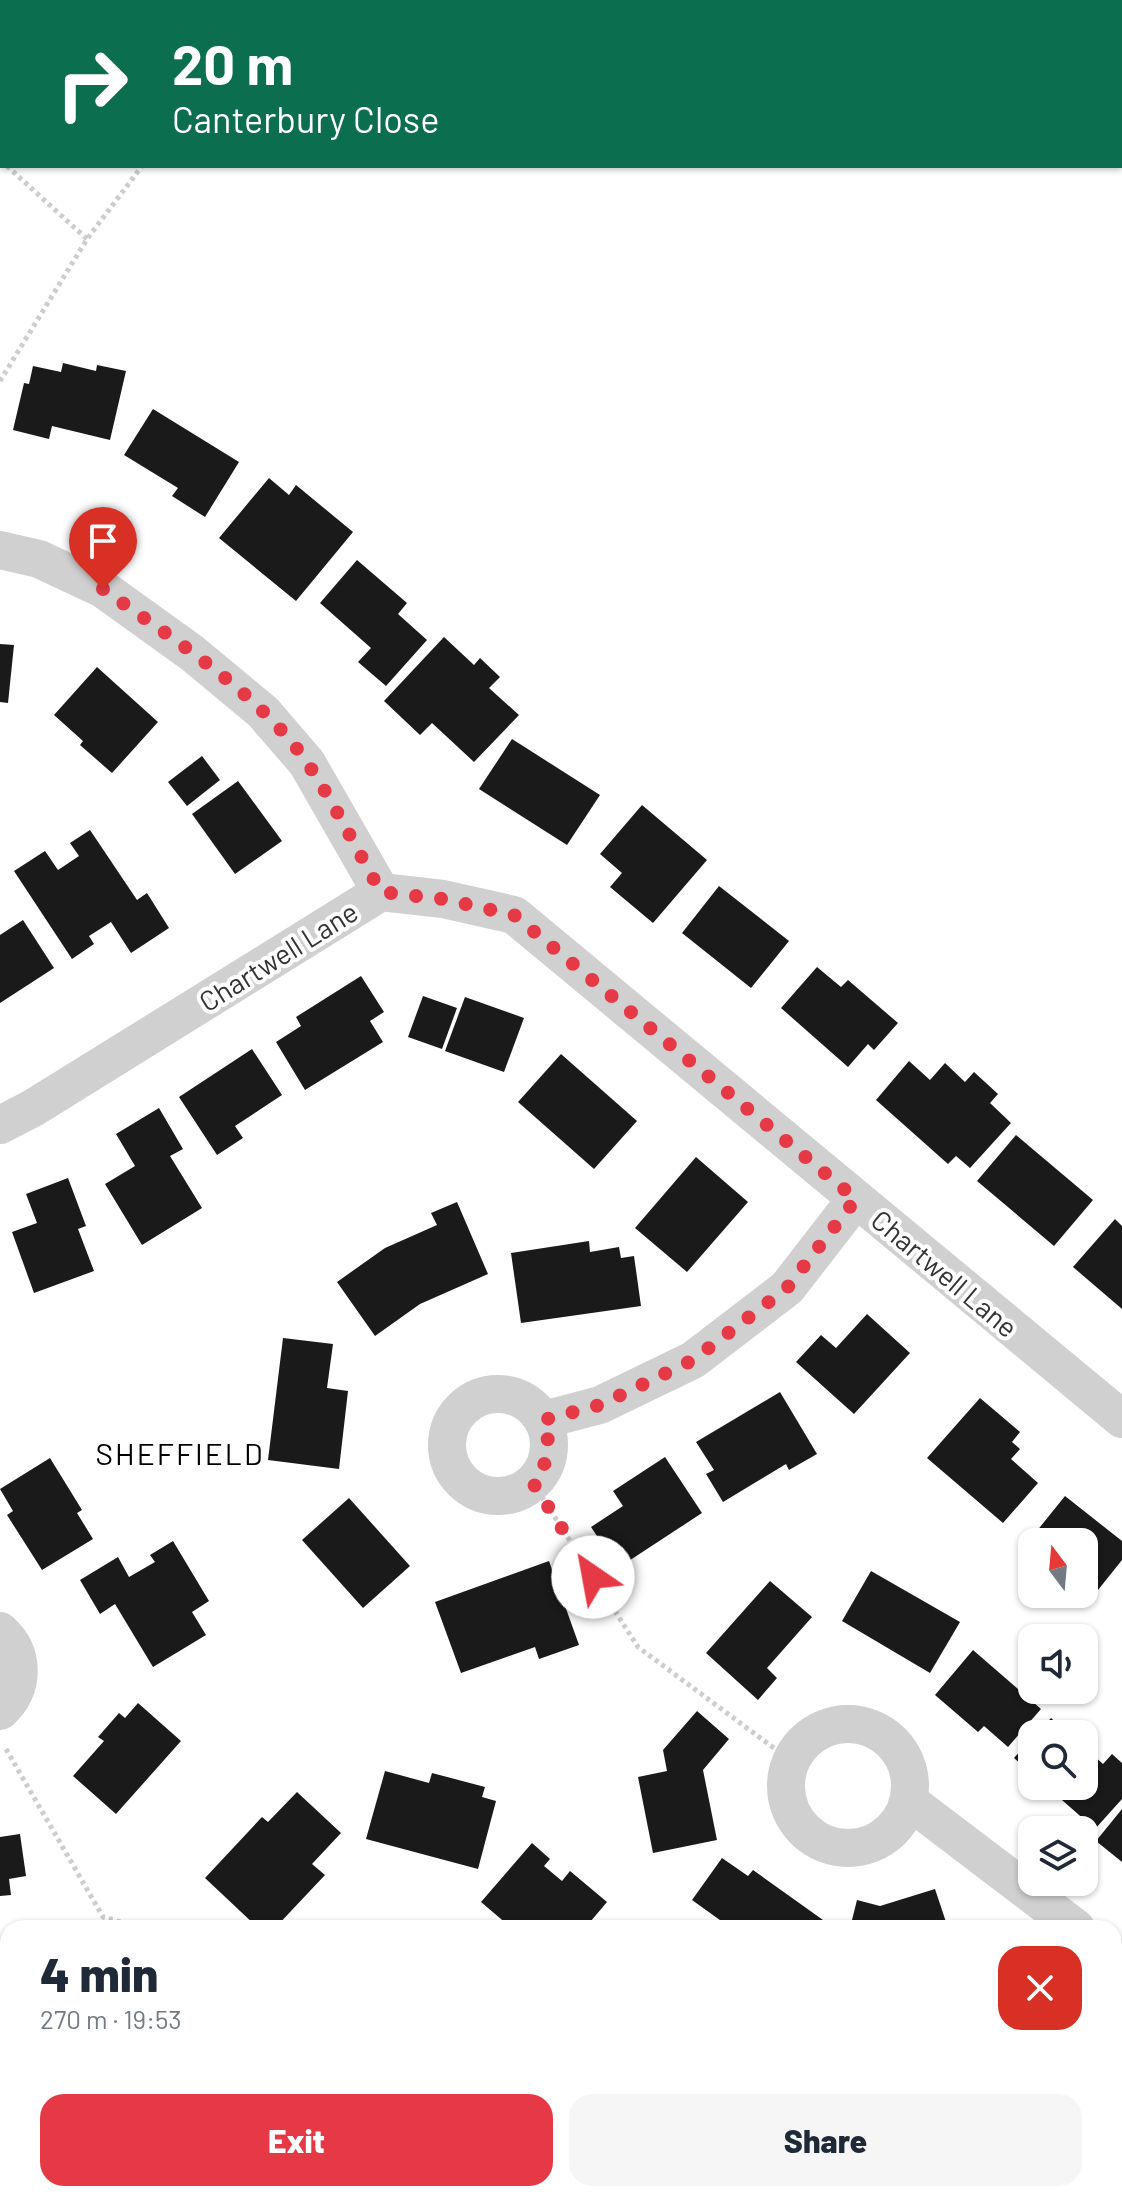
<!DOCTYPE html>
<html lang="en">
<head>
<meta charset="utf-8">
<style>
  :root { --surface:#fff; --page:#f6f6f7; --text:#1f2937; --muted:#747a83; --accent:#e63946 }
  body { margin:0; font-family:Barlow,sans-serif; background:var(--page); color:var(--text); height:100vh; display:flex; flex-direction:column; font-size:30px; white-space:nowrap }
  * { box-sizing:border-box; margin:0 }
  p { font-size:26px; color:var(--muted) }
  .icon { flex:none; width:44px; height:44px; fill:none; stroke:currentColor; stroke-width:2; stroke-linecap:round; stroke-linejoin:round }
  .map { position:relative; flex:1; overflow:hidden }
  .drawer { position:absolute; left:0px; top:1920px; width:1122px; height:282px; display:flex; flex-direction:column; background:var(--surface); border-radius:24px 24px 0 0; box-shadow:0 2px 6px #0004 }
  .drawer>* { flex:none }
  .top-card { position:absolute; left:0px; top:0px; width:1122px; height:168px; box-shadow:0 2px 6px #0004; background:#0b6e4f; color:#fff; overflow:hidden }
  .needle { width:52px; rotate:344deg }
  .controls { position:absolute; left:1018px; top:1528px; display:grid; gap:16px }
  .controls a { display:grid; place-items:center; width:80px; height:80px; border-radius:16px; background:var(--surface); box-shadow:0 2px 6px #0004; font-size:40px }
  .pin { position:absolute; display:grid; place-items:center; width:68px; height:68px; color:#fff; margin:-82px -34px; border-radius:50% 50% 50% 0; rotate:-45deg; box-shadow:0 0 8px #0007 }
  .pin .icon { rotate:45deg }
  .me { position:absolute; width:88px; margin:-44px; rotate:327deg; stroke-linejoin:round; filter:drop-shadow(0 0 6px #0008) }
  .turn { display:flex; align-items:center; gap:28px; height:168px; padding:0 40px; font-size:36px }
  .turn .icon { width:104px; height:104px; stroke-width:2.5 }
  .turn b { display:block; font-size:56px; line-height:68px }
  .round { display:grid; place-items:center; flex:none; width:84px; height:84px; border-radius:24px; background:var(--page) }
  .headline { display:flex; align-items:center; justify-content:space-between; height:136px; padding:0 40px }
  h1 { font-size:48px; font-weight:800; line-height:60px }
  .action { display:flex; gap:16px; margin-top:auto; padding:16px 40px }
  .action a { flex:1; height:92px; border-radius:24px; background:var(--accent); color:#fff; font-size:32px; font-weight:800; line-height:92px; text-align:center }
  .action a+a { background:var(--page); color:var(--text) }
  .map>svg:first-child { display:block }
  .building { fill:#1a1a1a }
  .lines { fill:none; stroke-linecap:round; stroke-linejoin:round }
  .path { stroke:#cdcdcd; stroke-width:5; stroke-dasharray:4 4; stroke-linecap:butt }
  .street { stroke:#d0d0d0; stroke-width:38 }
  .route { stroke:#e63946; stroke-width:14; stroke-dasharray:0 25.2 }
  .labels { text-anchor:middle; dominant-baseline:central; stroke-width:8; stroke-linejoin:round; paint-order:stroke }
  .street-label { font-size:28px; fill:#333; stroke:#fff }
  .neighbourhood-label { font-size:30px; letter-spacing:2px; fill:#000; stroke:#fff }
</style>
</head>
<body>
<div class="map">
<svg width="1122" height="2201" viewBox="0 0 1122 2201">
  <rect width="100%" height="100%" fill="#fff"/>
  <g class="building">
    <polygon points="63,363 96,371 97,365 126,371 110,440 52,426 49,439 13,430 24,383 29,384 33,366 61,372"/>
    <polygon points="153,409 239,462 205,517 172,496 178,488 124,455"/>
    <polygon points="269,478 289,495 296,485 353,532 296,601 219,538"/>
    <polygon points="357,560 407,603 398,614 427,640 386,686 358,662 371,648 320,603"/>
    <polygon points="444,637 474,665 480,658 500,677 489,688 519,715 474,762 432,723 420,735 384,701"/>
    <polygon points="0,644 14,645 8,703 0,702"/>
    <polygon points="97,667 158,722 112,773 80,745 83,741 54,715"/>
    <polygon points="512,739 600,795 567,845 479,789"/>
    <polygon points="202,756 220,780 187,806 168,782"/>
    <polygon points="238,781 282,841 235,874 192,814"/>
    <polygon points="642,805 707,860 653,923 610,887 622,873 600,854"/>
    <polygon points="90,830 137,900 147,893 169,928 131,953 111,922 89,936 94,944 72,959 14,871 45,851 58,870 79,856 70,843"/>
    <polygon points="719,886 789,941 751,988 682,933"/>
    <polygon points="23,920 54,968 0,1003 0,935"/>
    <polygon points="817,967 841,987 848,980 898,1023 874,1050 868,1044 848,1067 781,1008"/>
    <polygon points="361,976 384,1012 370,1021 383,1042 305,1090 276,1042 301,1026 296,1017"/>
    <polygon points="423,996 457,1008 442,1049 408,1037"/>
    <polygon points="465,997 524,1018 504,1072 445,1051"/>
    <polygon points="252,1049 282,1095 235,1126 243,1138 217,1155 179,1097"/>
    <polygon points="561,1054 637,1121 594,1169 518,1102"/>
    <polygon points="909,1061 930,1080 945,1063 965,1082 974,1072 998,1094 990,1103 1011,1123 970,1168 956,1156 948,1164 876,1100"/>
    <polygon points="159,1108 183,1149 170,1156 202,1208 142,1245 105,1184 135,1166 116,1134"/>
    <polygon points="1016,1135 1093,1200 1054,1246 977,1181"/>
    <polygon points="696,1157 748,1202 687,1272 635,1228"/>
    <polygon points="68,1178 86,1226 78,1229 94,1271 34,1293 12,1232 37,1223 26,1194"/>
    <polygon points="457,1202 488,1274 420,1304 375,1336 337,1282 385,1248 437,1225 431,1213"/>
    <polygon points="1115,1219 1122,1226 1122,1309 1073,1267"/>
    <polygon points="589,1241 590,1252 619,1247 621,1258 634,1256 641,1306 521,1323 511,1253"/>
    <polygon points="867,1314 910,1353 854,1414 796,1362 821,1335 836,1348"/>
    <polygon points="283,1338 333,1344 327,1388 348,1391 339,1469 268,1460"/>
    <polygon points="780,1392 817,1454 789,1470 786,1464 723,1502 706,1474 714,1470 696,1442"/>
    <polygon points="980,1398 1020,1432 1012,1442 1020,1449 1011,1459 1038,1483 1003,1523 927,1458"/>
    <polygon points="665,1457 702,1513 618,1568 591,1527 623,1506 613,1491"/>
    <polygon points="50,1458 82,1510 77,1513 93,1539 42,1570 7,1515 13,1511 0,1489"/>
    <polygon points="1065,1496 1122,1541 1122,1560 1098,1590 1084,1578 1084,1542 1038,1542 1032,1537"/>
    <polygon points="349,1498 410,1566 363,1608 302,1540"/>
    <polygon points="173,1541 209,1601 192,1612 206,1635 153,1667 115,1604 100,1614 80,1580 118,1557 129,1577 155,1562 150,1555"/>
    <polygon points="549,1561 579,1645 539,1659 535,1647 461,1673 435,1602"/>
    <polygon points="871,1571 960,1622 930,1673 842,1621"/>
    <polygon points="770,1581 812,1617 767,1668 777,1678 758,1700 706,1653"/>
    <polygon points="973,1650 1041,1709 1008,1747 984,1726 978,1732 935,1695"/>
    <polygon points="138,1703 181,1741 116,1814 73,1776 104,1741 98,1737 119,1713 125,1718"/>
    <polygon points="697,1711 729,1739 703,1770 717,1840 653,1853 638,1777 667,1771 663,1750"/>
    <polygon points="1051,1718 1069,1734 1036,1734"/>
    <polygon points="1032,1738 1032,1774 1014,1758"/>
    <polygon points="1084,1747 1103,1764 1112,1754 1122,1763 1122,1799 1095,1829 1046,1786 1084,1786"/>
    <polygon points="385,1771 429,1783 432,1773 485,1787 482,1797 496,1801 478,1869 366,1839"/>
    <polygon points="297,1792 341,1833 312,1864 325,1875 275,1928 258,1928 205,1878 262,1817 268,1822"/>
    <polygon points="1122,1809 1122,1862 1096,1841"/>
    <polygon points="20,1834 26,1876 9,1879 11,1895 0,1896 0,1837"/>
    <polygon points="532,1843 550,1859 544,1866 562,1881 570,1871 607,1902 585,1928 506,1928 508,1925 481,1902"/>
    <polygon points="722,1858 748,1876 753,1870 823,1920 817,1928 731,1928 692,1900"/>
    <polygon points="935,1889 948,1928 850,1928 857,1900 880,1906"/>
    <polygon points="0,2148 8,2151 8,2194 27,2194 25,2201 0,2201"/>
    <polygon points="39,2194 64,2194 81,2201 36,2201"/>
    <polygon points="436,2194 535,2194 529,2201 437,2201 433,2198"/>
  </g>
  <g class="lines">
    <g class="path">
      <polyline points="221,2 221,0"/>
      <polyline points="0,160 2,162"/>
      <polyline points="7,166 87,239"/>
      <polyline points="0,381 87,239 142,166"/>
      <polyline points="533,1483 638,1647 790,1760"/>
      <polyline points="6,1749 103,1917 142,1928"/>
    </g>
    <g class="street">
      <polyline points="0,550 39,559 103,589 192,653 263,712 307,763 381,892"/>
      <polyline points="0,1125 33,1108 381,892 443,899 514,915 1122,1419"/>
      <circle cx="498" cy="1445" r="51"/>
      <polyline points="543,1420 600,1405 693,1360 787,1288 856,1199"/>
      <path d="M 0,1631 C 25,1653 25,1688 0,1711"/>
      <circle cx="848" cy="1786" r="62"/>
      <polyline points="909,1801 1076,1928"/>
      <polyline points="1114,1956 1122,1963"/>
      <polyline points="1114,2069 1122,2060"/>
      <polyline points="662,2194 669,2201"/>
      <polyline points="962,2201 972,2194"/>
    </g>
  </g>
  <g class="lines">
    <path class="route" d="M 103,589 C 171,638 261,694 308,764 C 335,805 357,850 381,892 L 443,899 L 514,915 L 856,1199 L 787,1288 L 693,1360 L 600,1405 L 543,1420 C 552,1445 549,1462 533,1483 L 593,1577"/>
  </g>
  <g class="labels">
    <g class="street-label">
      <text transform="translate(278 956) rotate(-32)">Chartwell Lane</text>
      <text transform="translate(945 1273) rotate(40)">Chartwell Lane</text>
    </g>
    <g class="neighbourhood-label">
      <text x="180" y="1453">SHEFFIELD</text>
    </g>
  </g>
</svg>
<div class="controls">
<a><svg class="needle" viewBox="-14 -14 28 28"><path d="M0-13l5 13h-10z" fill="#e53935"/><path d="M0 13l5-13h-10z" fill="#747a83"/></svg></a>
<a><svg class="icon" aria-label="sound" viewBox="0 0 24 24"><path d="M4 9h4l5-4v14l-5-4H4zM17 9q2 3 0 6"/></svg></a>
<a><svg class="icon" aria-label="search" viewBox="0 0 24 24"><circle cx="10" cy="10" r="6"/><path d="M15 15l6 6"/></svg></a>
<a><svg class="icon" aria-label="layers" viewBox="0 0 24 24"><path d="M12 4l9 5-9 5-9-5zM3 14l9 5 9-5"/></svg></a>
</div>
<div class="pin" style="left:103px;top:589px;background:#d93025"><svg class="icon" aria-label="arrive" viewBox="0 0 24 24"><path d="M6 21V4h12l-3 4 3 4H6"/></svg></div>
<svg class="me" style="left:593px;top:1577px" viewBox="-20 -20 40 40"><circle r="19" fill="#fff"/><path d="M0-13L10 11 0 6-10 11z" fill="#e63946"/></svg>
<div class="top-card">
<div class="turn"><svg class="icon" aria-label="right" viewBox="0 0 24 24"><path d="M7 20v-9h11M14 6l5 5-5 5"/></svg><div><b>20 m</b>Canterbury Close</div></div>
</div>
<section class="drawer">
<div class="headline"><div><h1>4 min</h1><p>270 m · 19:53</p></div><a class="round" style="background:#d93025;color:#fff"><svg class="icon" aria-label="close" viewBox="0 0 24 24"><path d="M6 6l12 12M18 6L6 18"/></svg></a></div>
<div class="action"><a>Exit</a><a>Share</a></div>
</section>
</div>
</body>
</html>
